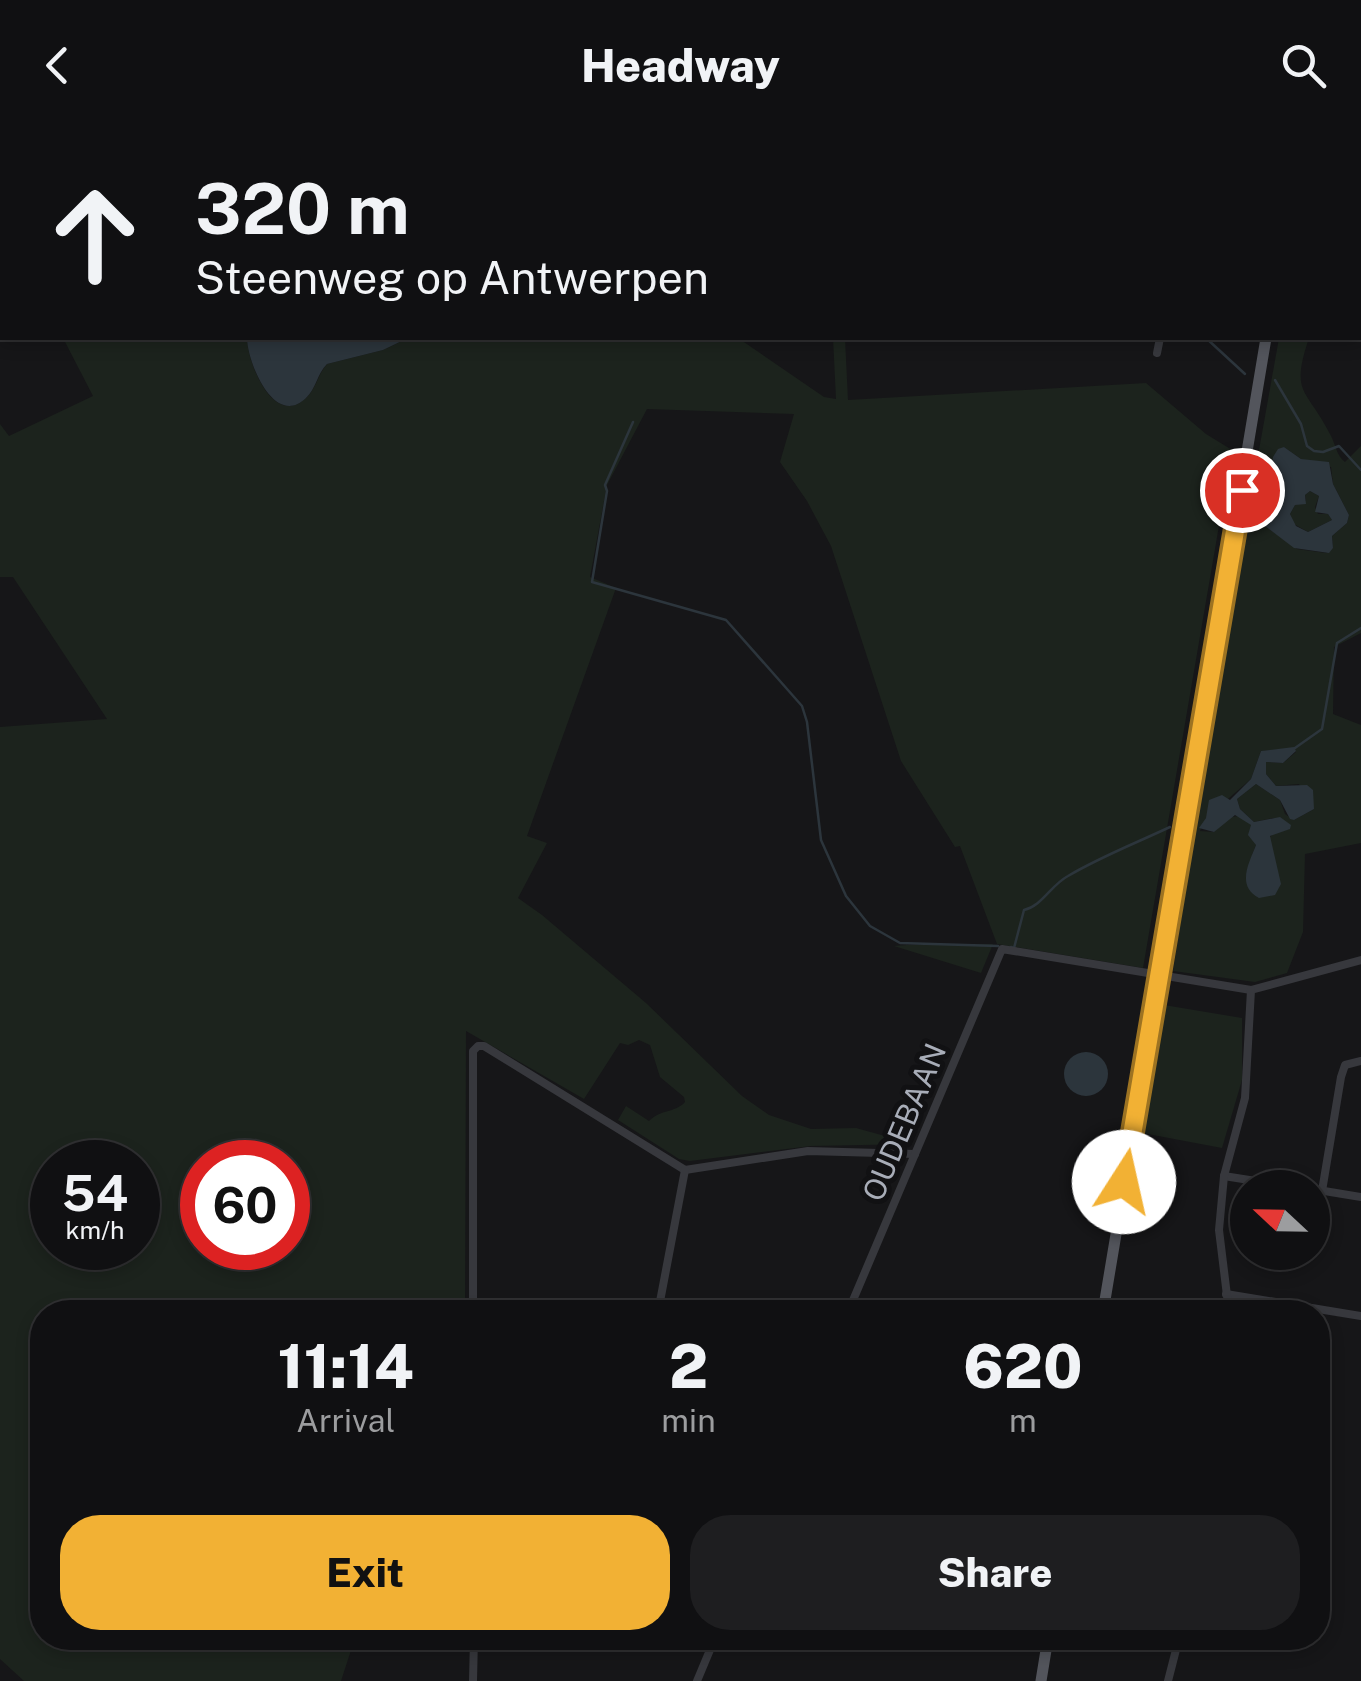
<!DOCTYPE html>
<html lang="en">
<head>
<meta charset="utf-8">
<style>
  :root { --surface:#101012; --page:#1e1e20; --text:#f1f3f6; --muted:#9c9d9f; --line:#303032; --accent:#f2b134 }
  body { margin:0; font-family:"Public Sans",sans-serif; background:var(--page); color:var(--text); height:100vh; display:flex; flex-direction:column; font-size:38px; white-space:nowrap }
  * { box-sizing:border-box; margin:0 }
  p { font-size:32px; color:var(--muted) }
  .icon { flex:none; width:55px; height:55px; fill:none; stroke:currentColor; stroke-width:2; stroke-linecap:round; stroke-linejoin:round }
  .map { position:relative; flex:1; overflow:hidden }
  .panel { position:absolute; left:30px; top:1170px; width:1300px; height:350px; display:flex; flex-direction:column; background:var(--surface); border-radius:40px; box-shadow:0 5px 15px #0003,0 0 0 2px var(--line) }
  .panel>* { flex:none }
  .top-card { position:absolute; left:0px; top:0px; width:1362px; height:210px; box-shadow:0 5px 15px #0003,0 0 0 2px var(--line); background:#101012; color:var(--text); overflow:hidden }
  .needle { width:65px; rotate:292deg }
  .controls { position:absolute; left:1230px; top:1040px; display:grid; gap:20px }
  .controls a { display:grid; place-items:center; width:100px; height:100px; border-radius:50%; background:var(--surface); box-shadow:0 5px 15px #0003,0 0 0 2px var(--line); font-size:50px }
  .speed { position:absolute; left:30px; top:1010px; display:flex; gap:20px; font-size:50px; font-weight:700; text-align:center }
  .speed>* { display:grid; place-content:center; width:130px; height:130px; border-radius:50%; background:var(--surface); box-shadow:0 5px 15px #0003,0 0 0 2px var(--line); line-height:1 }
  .speed small { font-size:25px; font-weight:400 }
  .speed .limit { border:15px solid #d22; background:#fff; color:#111 }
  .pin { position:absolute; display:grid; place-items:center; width:85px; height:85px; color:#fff; margin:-42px; border:5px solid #fff; border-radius:50%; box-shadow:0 2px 10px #0007 }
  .me { position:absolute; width:110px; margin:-55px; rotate:10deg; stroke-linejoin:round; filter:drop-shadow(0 0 8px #0008) }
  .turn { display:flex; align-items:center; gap:35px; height:210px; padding:0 30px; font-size:45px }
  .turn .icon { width:130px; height:130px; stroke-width:2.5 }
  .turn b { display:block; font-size:70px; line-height:85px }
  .eta { display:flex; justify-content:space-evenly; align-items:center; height:170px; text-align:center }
  .eta b { font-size:60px; font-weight:800; line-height:70px }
  .action { display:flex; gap:20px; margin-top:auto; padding:20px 30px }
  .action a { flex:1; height:115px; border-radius:40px; background:var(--accent); color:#111; font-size:40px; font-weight:800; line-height:115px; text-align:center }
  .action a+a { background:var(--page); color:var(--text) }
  header { display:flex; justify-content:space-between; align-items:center; height:130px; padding:0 30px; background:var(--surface); font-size:45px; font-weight:800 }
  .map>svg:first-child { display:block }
  .green { fill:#1c231d; fill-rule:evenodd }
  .water { fill:#2c353c; fill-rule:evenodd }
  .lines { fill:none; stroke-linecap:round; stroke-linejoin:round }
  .stream { stroke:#2c353c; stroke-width:2.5 }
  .street { stroke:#37383d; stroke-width:8 }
  .primary { stroke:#53555c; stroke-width:11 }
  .route-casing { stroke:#9d7322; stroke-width:25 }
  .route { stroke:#f2b134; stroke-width:18 }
  .labels { text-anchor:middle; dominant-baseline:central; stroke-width:10; stroke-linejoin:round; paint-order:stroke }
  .street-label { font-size:30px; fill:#a8adb8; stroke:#111113 }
</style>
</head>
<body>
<header><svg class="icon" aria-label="back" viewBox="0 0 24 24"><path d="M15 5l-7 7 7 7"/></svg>Headway<svg class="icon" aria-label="search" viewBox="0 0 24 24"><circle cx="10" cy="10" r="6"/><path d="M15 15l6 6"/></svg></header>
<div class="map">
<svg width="1361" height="1551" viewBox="0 0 1361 1551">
  <rect width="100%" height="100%" fill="#161618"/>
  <g class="green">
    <polygon points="97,0 809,0 810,2 95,2"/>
    <path d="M 63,208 L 247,208 C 247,231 273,299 306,268 C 316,259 318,244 327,234 L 383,220 L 408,208 L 738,208 L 824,267 L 836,269 L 833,208 L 845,208 L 848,270 L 1146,253 L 1206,304 L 1232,320 L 1143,838 L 997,814 L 960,716 L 955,717 L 901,631 L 831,416 L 807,371 L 780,332 L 794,284 L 647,279 L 607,355 L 590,447 L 616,458 L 527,706 L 547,713 L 518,768 L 542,785 L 646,873 L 742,966 L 769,985 L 811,999 L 856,998 L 914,1014 L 811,1016 L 690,1031 L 679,1029 L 618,990 L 626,976 L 649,991 C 661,979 675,983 685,972 L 684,967 L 660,947 L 650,915 L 639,910 L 628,915 L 620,913 L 584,969 L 466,901 L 465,1182 L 42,1182 L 42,1508 L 355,1508 L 341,1551 L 24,1551 L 0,1529 L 0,597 L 107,589 L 13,447 L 0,447 L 0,294 L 9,306 L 93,266 ZM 52,1032 L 138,1032 L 138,1118 L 52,1118 ZM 202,1032 L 288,1032 L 288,1118 L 202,1118 Z"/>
    <path d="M 1279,208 L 1309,208 C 1290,265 1306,257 1330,304 C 1336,315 1336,325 1345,332 L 1361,316 L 1361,503 L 1334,517 L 1333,584 L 1361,595 L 1361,713 L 1305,724 L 1303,802 L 1287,843 L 1255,852 L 1173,841 L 1227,499 ZM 1284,317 L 1301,329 L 1331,337 L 1333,354 L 1349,385 L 1347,393 L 1332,406 L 1333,418 L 1326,423 L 1297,419 L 1265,396 C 1258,373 1271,335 1284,317 ZM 1294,618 L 1296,622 L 1283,633 L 1266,632 L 1266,644 L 1276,656 L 1299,654 L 1314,679 L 1294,690 L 1285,684 L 1280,670 L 1256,654 L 1237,669 L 1240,679 L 1254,692 L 1273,688 L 1289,699 L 1274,703 L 1252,725 L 1256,715 L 1251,695 L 1241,686 L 1229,687 L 1214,702 L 1200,701 L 1206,688 L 1251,649 L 1261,621 Z"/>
    <polygon points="1310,361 1319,366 1315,377 1318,384 1328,384 1332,390 1308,402 1294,394 1290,384 1295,375 1306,371 1305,365"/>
    <polygon points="993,814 981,843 894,816 906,815"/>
    <polygon points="1158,874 1242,888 1242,950 1222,1018 1137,1002"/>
  </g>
  <g class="water">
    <path d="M 247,208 L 408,208 L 383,220 L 327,234 C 317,244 316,259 306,268 C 274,299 247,231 247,208 Z"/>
    <path d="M 1284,317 L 1301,329 L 1329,332 L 1333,354 L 1349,385 L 1347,393 L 1332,406 L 1333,418 L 1329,423 L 1294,418 L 1265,396 L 1263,380 L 1273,327 L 1278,319 ZM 1310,361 L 1319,366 L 1315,382 L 1328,384 L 1332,390 L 1308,402 L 1296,396 L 1290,384 L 1295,375 L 1306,374 L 1305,365 Z"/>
    <path d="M 1294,617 L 1296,621 L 1283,633 L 1266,632 L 1266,644 L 1276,656 L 1307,655 L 1313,660 L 1314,679 L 1294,690 L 1290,689 L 1280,670 L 1256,654 L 1237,669 L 1240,679 L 1254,692 L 1280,687 L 1291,695 L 1290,699 L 1270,706 L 1281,754 L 1275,765 L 1259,768 C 1236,756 1249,733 1256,715 L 1248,705 L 1251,695 L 1235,685 L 1214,702 L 1199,698 L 1206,688 L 1209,670 L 1222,665 L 1230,670 L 1251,649 L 1261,621 Z"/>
    <circle cx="1086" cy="944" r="22"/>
  </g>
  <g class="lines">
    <g class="stream">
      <polyline points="1066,0 1068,2"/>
      <polyline points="1206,208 1245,244"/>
      <polyline points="1275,250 1301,294 1307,316 1314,321 1323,322 1339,316 1361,340"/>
      <polyline points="633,292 605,355 607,361 592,452 726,490 802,576 807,592 821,710 846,766 870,796 900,813 998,816"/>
      <polyline points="1295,618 1322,599 1337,513 1361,498"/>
      <path d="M 1011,817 L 1014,818 L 1024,780 C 1042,776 1051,755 1068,746 C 1100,727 1136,713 1170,697"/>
    </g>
    <g class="street">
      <polyline points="1256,0 1260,2"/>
      <polyline points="1146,2 1148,0"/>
      <polyline points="1157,223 1160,208"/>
      <polyline points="685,1040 808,1021 915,1024"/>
      <polyline points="1224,1046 1300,1058"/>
      <polyline points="1312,1059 1361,1067"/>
      <polyline points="1322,1061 1341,947 1345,935 1361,931"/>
      <polyline points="1226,1164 1361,1186"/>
      <polyline points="473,1182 473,921 478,916 484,916 685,1040"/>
      <polyline points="658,1182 685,1040"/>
      <polyline points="848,1182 1002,819 1251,860 1361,830"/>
      <polyline points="1229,1182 1219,1100 1224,1046 1245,968 1251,860"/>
      <polyline points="696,1508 712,1515"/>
      <polyline points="473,1551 474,1508"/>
      <polyline points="697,1551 715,1508"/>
      <polyline points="1168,1551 1179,1508"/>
    </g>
    <g class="primary">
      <polyline points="1300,2 1301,0"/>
      <polyline points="1103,1182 1266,208"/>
      <polyline points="1041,1551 1048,1508"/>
    </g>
  </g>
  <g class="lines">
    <defs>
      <polyline id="route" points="1124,1052 1242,360"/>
    </defs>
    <use href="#route" class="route-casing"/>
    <use href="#route" class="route"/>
  </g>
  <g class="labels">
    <g class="street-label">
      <text transform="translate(904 992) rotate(-67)">OUDEBAAN</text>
    </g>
  </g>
</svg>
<div class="controls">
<a><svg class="needle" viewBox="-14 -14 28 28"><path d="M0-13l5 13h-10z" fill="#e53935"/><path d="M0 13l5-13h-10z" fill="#9c9d9f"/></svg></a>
</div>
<div class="speed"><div>54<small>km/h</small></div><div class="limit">60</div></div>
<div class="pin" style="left:1242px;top:360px;background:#d93025"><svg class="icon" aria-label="arrive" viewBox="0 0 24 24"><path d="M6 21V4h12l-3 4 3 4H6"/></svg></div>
<svg class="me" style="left:1124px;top:1052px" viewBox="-20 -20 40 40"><circle r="19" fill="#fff"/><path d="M0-13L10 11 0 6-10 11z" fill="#f2b134"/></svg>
<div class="top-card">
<div class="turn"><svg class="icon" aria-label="ahead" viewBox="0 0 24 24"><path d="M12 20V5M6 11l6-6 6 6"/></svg><div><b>320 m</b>Steenweg op Antwerpen</div></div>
</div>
<section class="panel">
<div class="eta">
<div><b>11:14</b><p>Arrival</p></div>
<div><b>2</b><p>min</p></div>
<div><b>620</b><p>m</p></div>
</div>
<div class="action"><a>Exit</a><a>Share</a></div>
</section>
</div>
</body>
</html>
